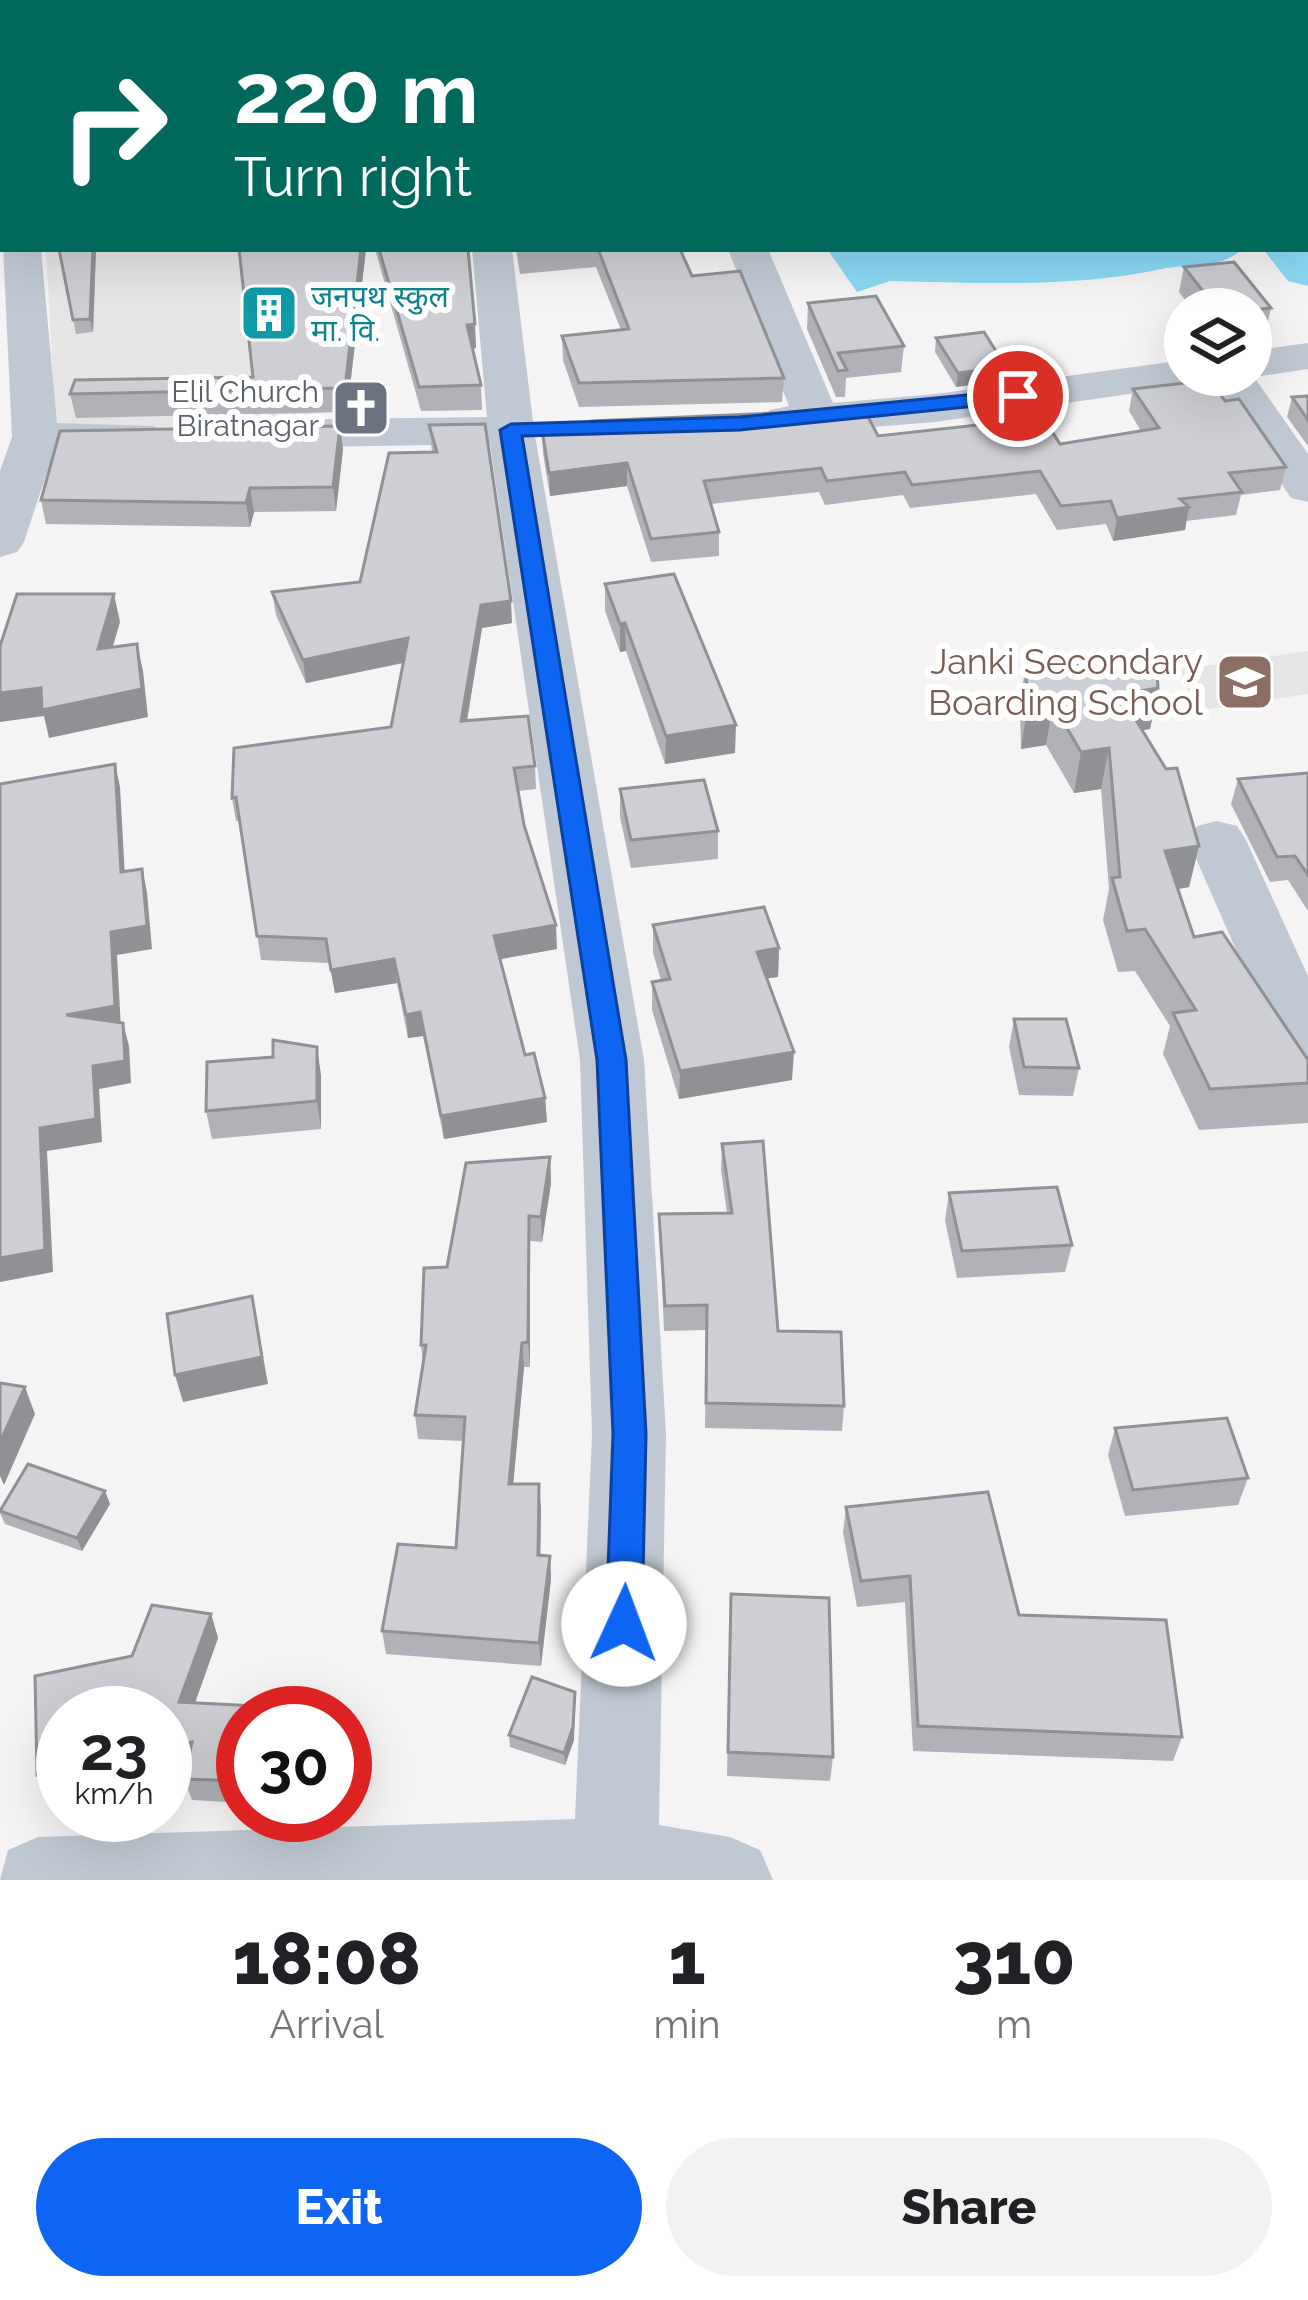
<!DOCTYPE html>
<html lang="en">
<head>
<meta charset="utf-8">
<style>
  :root { --surface:#fff; --page:#f2f2f2; --text:#202124; --muted:#757577; --accent:#0e65f4 }
  body { margin:0; font-family:Raleway,"Noto Sans Devanagari",sans-serif; background:var(--page); color:var(--text); height:100vh; display:flex; flex-direction:column; font-size:45px; white-space:nowrap }
  * { box-sizing:border-box; margin:0 }
  p { font-size:39px; color:var(--muted) }
  .icon { flex:none; width:66px; height:66px; fill:none; stroke:currentColor; stroke-width:2; stroke-linecap:round; stroke-linejoin:round }
  .map { position:relative; height:1880px; overflow:hidden }
  .drawer { display:flex; flex-direction:column; background:var(--surface); flex:1 }
  .drawer>* { flex:none }
  .guide { position:absolute; left:0px; top:0px; width:1308px; height:252px; box-shadow:0 12px 48px #0002; background:#00695c; color:#fff; overflow:hidden }
  .controls { position:absolute; left:1164px; top:288px; display:grid; gap:24px }
  .controls a { display:grid; place-items:center; width:108px; height:108px; border-radius:50%; background:var(--surface); box-shadow:0 12px 48px #0002; font-size:60px }
  .speed { position:absolute; left:36px; top:1686px; display:flex; gap:24px; font-size:60px; font-weight:700; text-align:center }
  .speed>* { display:grid; place-content:center; width:156px; height:156px; border-radius:50%; background:var(--surface); box-shadow:0 12px 48px #0002; line-height:1 }
  .speed small { font-size:30px; font-weight:400 }
  .speed .limit { border:18px solid #d22; background:#fff; color:#111 }
  .pin { position:absolute; display:grid; place-items:center; width:102px; height:102px; color:#fff; margin:-51px; border:6px solid #fff; border-radius:50%; box-shadow:0 3px 12px #0007 }
  .me { position:absolute; width:132px; margin:-66px; rotate:2deg; stroke-linejoin:round; filter:drop-shadow(0 0 9px #0008) }
  .turn { display:flex; align-items:center; gap:42px; height:252px; padding:0 36px; font-size:54px }
  .turn .icon { width:156px; height:156px; stroke-width:2.5 }
  .turn b { display:block; font-size:84px; line-height:102px }
  .eta { display:flex; justify-content:space-evenly; align-items:center; height:204px; text-align:center }
  .eta b { font-size:72px; font-weight:800; line-height:84px }
  .button { display:flex; gap:24px; margin-top:auto; padding:24px 36px }
  .button a { flex:1; height:138px; border-radius:72px; background:var(--accent); color:#fff; font-size:48px; font-weight:800; line-height:138px; text-align:center }
  .button a+a { background:var(--page); color:var(--text) }
  .map>svg:first-child { display:block }
  .education { fill:#e6e4e5 }
  .water { fill:#8ad8f4 }
  .lines { fill:none; stroke-linecap:round; stroke-linejoin:round }
  .canal { fill:#8ad8f4; fill-rule:evenodd }
  .minor { fill:#c0c9d3; fill-rule:evenodd }
  .wall { fill:#b0b2b7 }
  .shaded-wall { fill:#909195 }
  .building { fill:#cdcfd5; stroke:#909195; stroke-width:3 }
  .route { fill:#0e65f4; stroke:#09429f; stroke-width:3 }
  .labels { text-anchor:middle; dominant-baseline:central; stroke-width:12; stroke-linejoin:round; paint-order:stroke }
  .far-culture-label { font-size:30px; fill:#0d838f; stroke:#fff; text-anchor:start }
  .far-worship-label { font-size:30px; fill:#5b616d; stroke:#fff; text-anchor:end }
  .education-label { font-size:36px; fill:#785e54; stroke:#fff; text-anchor:end }
</style>
</head>
<body>
<div class="map">
<svg width="1308" height="1880" viewBox="0 0 1308 1880">
  <rect width="100%" height="100%" fill="#f5f3f3"/>
  <g class="education">
    <polygon points="46,249 295,249 314,422 56,434"/>
    <polygon points="1308,651 1308,694 1201,710 1175,670"/>
  </g>
  <g class="water">
    <polygon points="1305,94 1308,94 1308,286 1288,281 1263,249 1305,249"/>
    <path d="M 827,249 L 1242,249 C 1220,270 1190,263 1162,269 C 1072,288 982,283 890,281 L 857,292 Z"/>
  </g>
  <g class="lines">
    <rect class="canal" x="0" y="4" width="3" height="18"/>
    <g class="minor">
      <polygon points="0,88 3,89 3,130 0,129"/>
      <rect x="0" y="179" width="3" height="24"/>
      <polygon points="3,245 41,249 57,423 154,426 161,436 154,446 54,451 24,542 17,552 0,557 0,471 12,437"/>
      <polygon points="472,249 512,249 534,430 644,1060 666,1434 659,1825 730,1837 760,1850 773,1880 0,1880 8,1850 38,1837 575,1819 592,1434 580,1060 490,444 258,448 242,444 235,434 242,424 258,420 487,417"/>
      <polygon points="728,249 768,249 833,403 935,394 1185,360 1185,375 1206,375 1185,386 935,422 786,434 770,430 763,420 770,410 789,406"/>
      <polygon points="1308,343 1308,369 1254,377 1308,454 1308,502 1291,498 1208,375 1251,375 1251,351"/>
      <polygon points="1217,821 1237,826 1246,840 1308,976 1308,1067 1286,1060 1277,1044 1188,840 1197,826"/>
    </g>
  </g>
  <g class="wall">
    <polygon points="98,0 935,0 937,3 99,3"/>
    <polygon points="1118,0 1242,0 1242,3 1120,3"/>
    <polygon points="59,249 96,249 93,332 76,334"/>
    <polygon points="366,249 347,412 76,418 70,394 253,377"/>
    <polygon points="375,249 468,249 476,348 472,349 481,385 482,410 421,411"/>
    <polygon points="516,249 680,249 692,276 784,378 782,402 579,407 563,360 562,336 621,330 596,267 520,274"/>
    <polygon points="1184,267 1271,308 1265,334 1251,335 1251,309 1192,309 1179,292"/>
    <polygon points="808,303 904,346 901,372 846,378 845,397 836,397 807,329"/>
    <polygon points="936,338 1006,367 1004,380 956,387 935,352"/>
    <polygon points="1133,389 1225,401 1286,467 1280,490 1241,495 1236,515 1186,521 1185,530 1113,541 1106,524 1057,530 1036,494 910,508 903,495 825,505 819,492 711,504 719,532 719,556 651,562 627,486 550,496 543,453 542,430 878,436 980,425 977,420 980,398 1060,444 1141,431 1129,411"/>
    <polygon points="1308,396 1308,446 1287,417 1292,397"/>
    <polygon points="429,425 512,623 482,628 467,721 535,766 536,789 518,791 524,825 557,949 500,959 525,1055 545,1098 547,1122 444,1139 423,1036 408,1038 397,983 335,993 329,963 261,960 240,821 236,821 232,798 391,727 404,663 306,683 276,615 272,592 360,582 432,452"/>
    <polygon points="343,449 336,511 254,512 250,527 46,524 41,500"/>
    <polygon points="605,584 735,753 665,764 626,651 620,652 605,611"/>
    <polygon points="1026,662 1158,688 1150,729 1142,730 1199,846 1189,887 1178,889 1194,937 1308,1060 1308,1123 1199,1130 1163,1054 1170,1026 1135,971 1118,972 1103,920 1109,889 1101,789 1074,793 1046,745 1021,749 1020,703"/>
    <polygon points="1308,773 1308,911 1288,880 1270,882 1231,804 1238,779"/>
    <polygon points="620,789 718,831 718,859 631,868 620,817"/>
    <polygon points="653,925 779,948 778,977 766,978 792,1080 679,1099 652,1010 652,982 661,980 653,953"/>
    <polygon points="1014,1019 1079,1068 1073,1096 1019,1095 1009,1047"/>
    <polygon points="321,1075 321,1129 212,1139 206,1111"/>
    <polygon points="722,1144 778,1331 844,1406 842,1431 705,1428 706,1330 664,1331 659,1214 727,1213 721,1170"/>
    <polygon points="550,1157 551,1183 542,1242 530,1241 530,1367 524,1367 513,1484 541,1508 540,1555 550,1556 551,1579 541,1666 386,1654 382,1631 456,1548 463,1441 418,1439 415,1415 423,1364 421,1345 447,1267"/>
    <polygon points="949,1193 1072,1245 1065,1272 957,1278 945,1220"/>
    <polygon points="1115,1428 1248,1478 1238,1505 1125,1516 1108,1455"/>
    <polygon points="110,1504 82,1551 5,1524 0,1513 0,1510"/>
    <polygon points="846,1507 1019,1615 1182,1737 1173,1761 913,1751 905,1602 857,1607 843,1533"/>
    <polygon points="152,1605 211,1614 218,1638 195,1703 314,1709 315,1713 243,1713 243,1803 192,1800 184,1779 187,1767 165,1772 165,1713 63,1713 63,1794 47,1797 37,1775 35,1676 132,1656"/>
    <polygon points="730,1619 833,1757 830,1781 727,1776"/>
    <polygon points="575,1692 574,1740 565,1765 510,1747 509,1735"/>
  </g>
  <g class="shaded-wall">
    <polygon points="178,0 258,0 258,3 161,3"/>
    <polygon points="407,0 488,0 488,3 403,3 402,1"/>
    <polygon points="93,249 96,249 93,332 90,319"/>
    <polygon points="361,249 366,249 347,412 345,388"/>
    <polygon points="475,324 476,348 468,349 467,325"/>
    <polygon points="1006,367 1004,380 956,387 958,373"/>
    <polygon points="340,426 343,449 336,511 333,487"/>
    <polygon points="627,463 627,486 550,496 549,473"/>
    <polygon points="250,488 254,512 250,527 246,503"/>
    <polygon points="1189,507 1185,530 1113,541 1117,518"/>
    <polygon points="114,594 120,622 104,677 98,649"/>
    <polygon points="511,601 512,623 482,628 463,744 461,721 481,605"/>
    <polygon points="625,623 626,651 620,652 620,624"/>
    <polygon points="408,638 411,661 306,683 303,660"/>
    <polygon points="137,644 143,671 148,717 49,738 44,716 0,722 0,693"/>
    <polygon points="1158,688 1150,729 1126,733 1134,692"/>
    <polygon points="1053,704 1046,745 1021,749 1027,708"/>
    <polygon points="736,725 735,753 665,764 666,736"/>
    <polygon points="1109,748 1101,789 1074,793 1081,752"/>
    <polygon points="115,764 120,787 126,895 121,872"/>
    <polygon points="1199,846 1189,887 1156,893 1165,851"/>
    <polygon points="142,869 147,892 152,949 117,955 121,1029 66,1015 111,932"/>
    <polygon points="556,925 557,949 496,960 494,936"/>
    <polygon points="779,948 778,977 755,980 757,952"/>
    <polygon points="394,959 397,983 335,993 331,970"/>
    <polygon points="420,1012 423,1036 408,1038 406,1015"/>
    <polygon points="123,1023 129,1046 131,1083 99,1089 102,1142 47,1151 53,1272 0,1282 0,1258 40,1128 93,1066"/>
    <polygon points="317,1047 321,1075 321,1129 317,1101"/>
    <polygon points="794,1052 792,1080 679,1099 680,1071"/>
    <polygon points="545,1098 547,1122 444,1139 441,1116"/>
    <polygon points="550,1157 551,1183 542,1242 541,1217"/>
    <polygon points="529,1216 530,1241 530,1367 528,1342"/>
    <polygon points="252,1296 268,1384 183,1402 175,1375"/>
    <polygon points="522,1343 524,1367 511,1508 509,1484"/>
    <polygon points="25,1387 35,1414 4,1485 0,1476 0,1442"/>
    <polygon points="539,1484 541,1508 540,1578 538,1555"/>
    <polygon points="105,1491 110,1504 82,1551 77,1538"/>
    <polygon points="550,1556 551,1579 541,1666 539,1643"/>
    <polygon points="211,1614 218,1638 187,1725 179,1702"/>
    <polygon points="575,1692 574,1740 565,1765 564,1753"/>
    <polygon points="192,1742 199,1764 165,1772 165,1748"/>
    <polygon points="63,1770 63,1794 47,1797 37,1775"/>
  </g>
  <g class="building">
    <polygon points="107,0 178,0 161,3 109,3"/>
    <polygon points="263,0 407,0 402,1 404,3 265,3"/>
    <polygon points="495,0 935,0 937,3 497,3"/>
    <polygon points="1139,0 1209,0 1169,3 1142,3"/>
    <polygon points="59,249 93,249 90,319 73,320"/>
    <polygon points="239,249 361,249 345,388 70,394 75,380 253,377"/>
    <polygon points="379,249 468,249 475,324 467,325 481,385 419,387"/>
    <polygon points="598,249 680,249 692,276 740,271 784,378 579,383 562,336 629,329"/>
    <polygon points="1234,262 1271,308 1251,310 1217,309 1184,267"/>
    <polygon points="876,296 904,346 838,353 847,370 838,371 808,303"/>
    <polygon points="984,332 1006,367 958,373 936,338"/>
    <polygon points="1210,380 1225,401 1239,399 1286,467 1229,473 1242,492 1180,499 1189,507 1117,518 1111,501 1061,506 1040,471 912,485 905,472 827,481 821,468 704,481 719,532 651,539 627,463 549,473 542,430 592,421 864,409 878,436 996,423 980,398 1027,391 1060,444 1159,428 1133,389"/>
    <polygon points="1308,396 1308,420 1292,397"/>
    <polygon points="485,424 511,601 481,605 461,721 528,716 535,766 514,768 524,825 556,925 494,936 525,1055 534,1053 545,1098 441,1116 420,1012 406,1015 394,959 331,970 326,939 257,936 236,797 232,798 234,748 391,727 408,638 303,660 272,592 360,582 389,453 437,452 429,425"/>
    <polygon points="340,426 333,487 250,488 246,503 41,500 60,431"/>
    <polygon points="674,574 736,725 666,736 625,623 620,624 605,584"/>
    <polygon points="17,594 114,594 98,649 137,644 142,689 42,710 41,688 0,693 0,646"/>
    <polygon points="1026,662 1157,671 1158,688 1134,692 1136,720 1166,769 1177,768 1199,846 1165,851 1194,937 1222,932 1308,1060 1308,1083 1210,1089 1173,1013 1196,1010 1145,929 1127,931 1112,878 1120,877 1109,748 1081,752 1053,704 1027,708"/>
    <polygon points="115,764 121,872 142,869 147,926 111,932 115,1006 66,1015 123,1023 125,1061 93,1066 96,1119 40,1128 45,1250 0,1258 0,784"/>
    <polygon points="1308,773 1308,875 1295,856 1277,857 1238,779"/>
    <polygon points="704,780 718,831 631,840 620,789"/>
    <polygon points="764,907 779,948 757,952 794,1052 680,1071 652,982 670,979 653,925"/>
    <polygon points="1014,1019 1066,1019 1079,1068 1024,1067"/>
    <polygon points="273,1040 317,1047 317,1101 206,1111 207,1062 273,1057"/>
    <polygon points="763,1141 778,1331 841,1332 844,1406 706,1403 707,1305 665,1306 659,1214 732,1213 722,1144"/>
    <polygon points="550,1157 541,1217 529,1216 528,1342 522,1343 509,1484 539,1484 538,1555 550,1556 539,1643 382,1631 398,1544 456,1548 465,1417 415,1415 426,1345 421,1345 424,1268 447,1267 466,1163"/>
    <polygon points="1057,1187 1072,1245 962,1251 949,1193"/>
    <polygon points="252,1296 262,1357 175,1375 167,1314"/>
    <polygon points="0,1383 25,1387 0,1442"/>
    <polygon points="1227,1418 1248,1478 1133,1490 1115,1428"/>
    <polygon points="28,1464 105,1491 77,1538 0,1511"/>
    <polygon points="988,1492 1019,1615 1166,1620 1182,1737 918,1726 910,1576 861,1581 846,1507"/>
    <polygon points="731,1594 829,1598 833,1757 728,1752"/>
    <polygon points="152,1605 211,1614 179,1702 314,1709 314,1713 243,1713 243,1781 184,1779 192,1742 165,1748 165,1713 63,1713 63,1770 37,1775 35,1676 132,1656"/>
    <polygon points="532,1677 575,1692 573,1727 564,1753 509,1735"/>
  </g>
  <polygon class="route" points="1018,390 1025,392 1025,401 740,430 522,436 626,1060 646,1434 642,1624 636,1636 624,1641 611,1636 606,1624 613,1434 597,1060 500,430 511,424 740,417"/>
  <defs>
    <symbol id="building-square" viewBox="-11 -11 22 22"><rect x="-9" y="-9" width="18" height="18" rx="4" fill="#0f9aa8" stroke="#fff"/><path d="M-4-6H4V6H1V3H-1V6H-4ZM-2.5-4.3h1.7v1.8h-1.7ZM.8-4.3h1.7v1.8H.8ZM-2.5-1h1.7V.8h-1.7ZM.8-1h1.7V.8H.8Z" fill="#fff"/></symbol>
    <symbol id="church-square" viewBox="-11 -11 22 22"><rect x="-9" y="-9" width="18" height="18" rx="4" fill="#6b7280" stroke="#fff"/><path d="M-1.2-6h2.4v3.5h3.3v2.4h-3.3V6h-2.4V-.1h-3.3v-2.4h3.3Z" fill="#fff"/></symbol>
    <symbol id="school-square" viewBox="-11 -11 22 22"><rect x="-9" y="-9" width="18" height="18" rx="4" fill="#8d6e63" stroke="#fff"/><path d="M0-5L7-2L0 1L-7-2ZM-4 1L0 2.5L4 1V4Q0 6-4 4Z" fill="#fff"/></symbol>
  </defs>
  <g fill-rule="evenodd">
    <use href="#building-square" x="236" y="280" width="66" height="66"/>
    <use href="#church-square" x="328" y="375" width="66" height="66"/>
    <use href="#school-square" x="1212" y="649" width="66" height="66"/>
  </g>
  <g class="labels">
    <g class="far-culture-label">
      <text x="311" y="296">जनपथ स्कुल<tspan x="311" dy="34">मा. वि.</tspan></text>
    </g>
    <g class="far-worship-label">
      <text x="319" y="391">Elil Church<tspan x="319" dy="34">Biratnagar</tspan></text>
    </g>
    <g class="education-label">
      <text x="1203" y="661">Janki Secondary<tspan x="1203" dy="41">Boarding School</tspan></text>
    </g>
  </g>
</svg>
<div class="controls">
<a><svg class="icon" aria-label="layers" viewBox="0 0 24 24"><path d="M12 4l9 5-9 5-9-5zM3 14l9 5 9-5"/></svg></a>
</div>
<div class="speed"><div>23<small>km/h</small></div><div class="limit">30</div></div>
<div class="pin" style="left:1018px;top:396px;background:#d93025"><svg class="icon" aria-label="arrive" viewBox="0 0 24 24"><path d="M6 21V4h12l-3 4 3 4H6"/></svg></div>
<svg class="me" style="left:624px;top:1624px" viewBox="-20 -20 40 40"><circle r="19" fill="#fff"/><path d="M0-13L10 11 0 6-10 11z" fill="#0e65f4"/></svg>
<div class="guide">
<div class="turn"><svg class="icon" aria-label="right" viewBox="0 0 24 24"><path d="M7 20v-9h11M14 6l5 5-5 5"/></svg><div><b>220 m</b>Turn right</div></div>
</div>
</div>
<section class="drawer">
<div class="eta">
<div><b>18:08</b><p>Arrival</p></div>
<div><b>1</b><p>min</p></div>
<div><b>310</b><p>m</p></div>
</div>
<div class="button"><a>Exit</a><a>Share</a></div>
</section>
</body>
</html>
